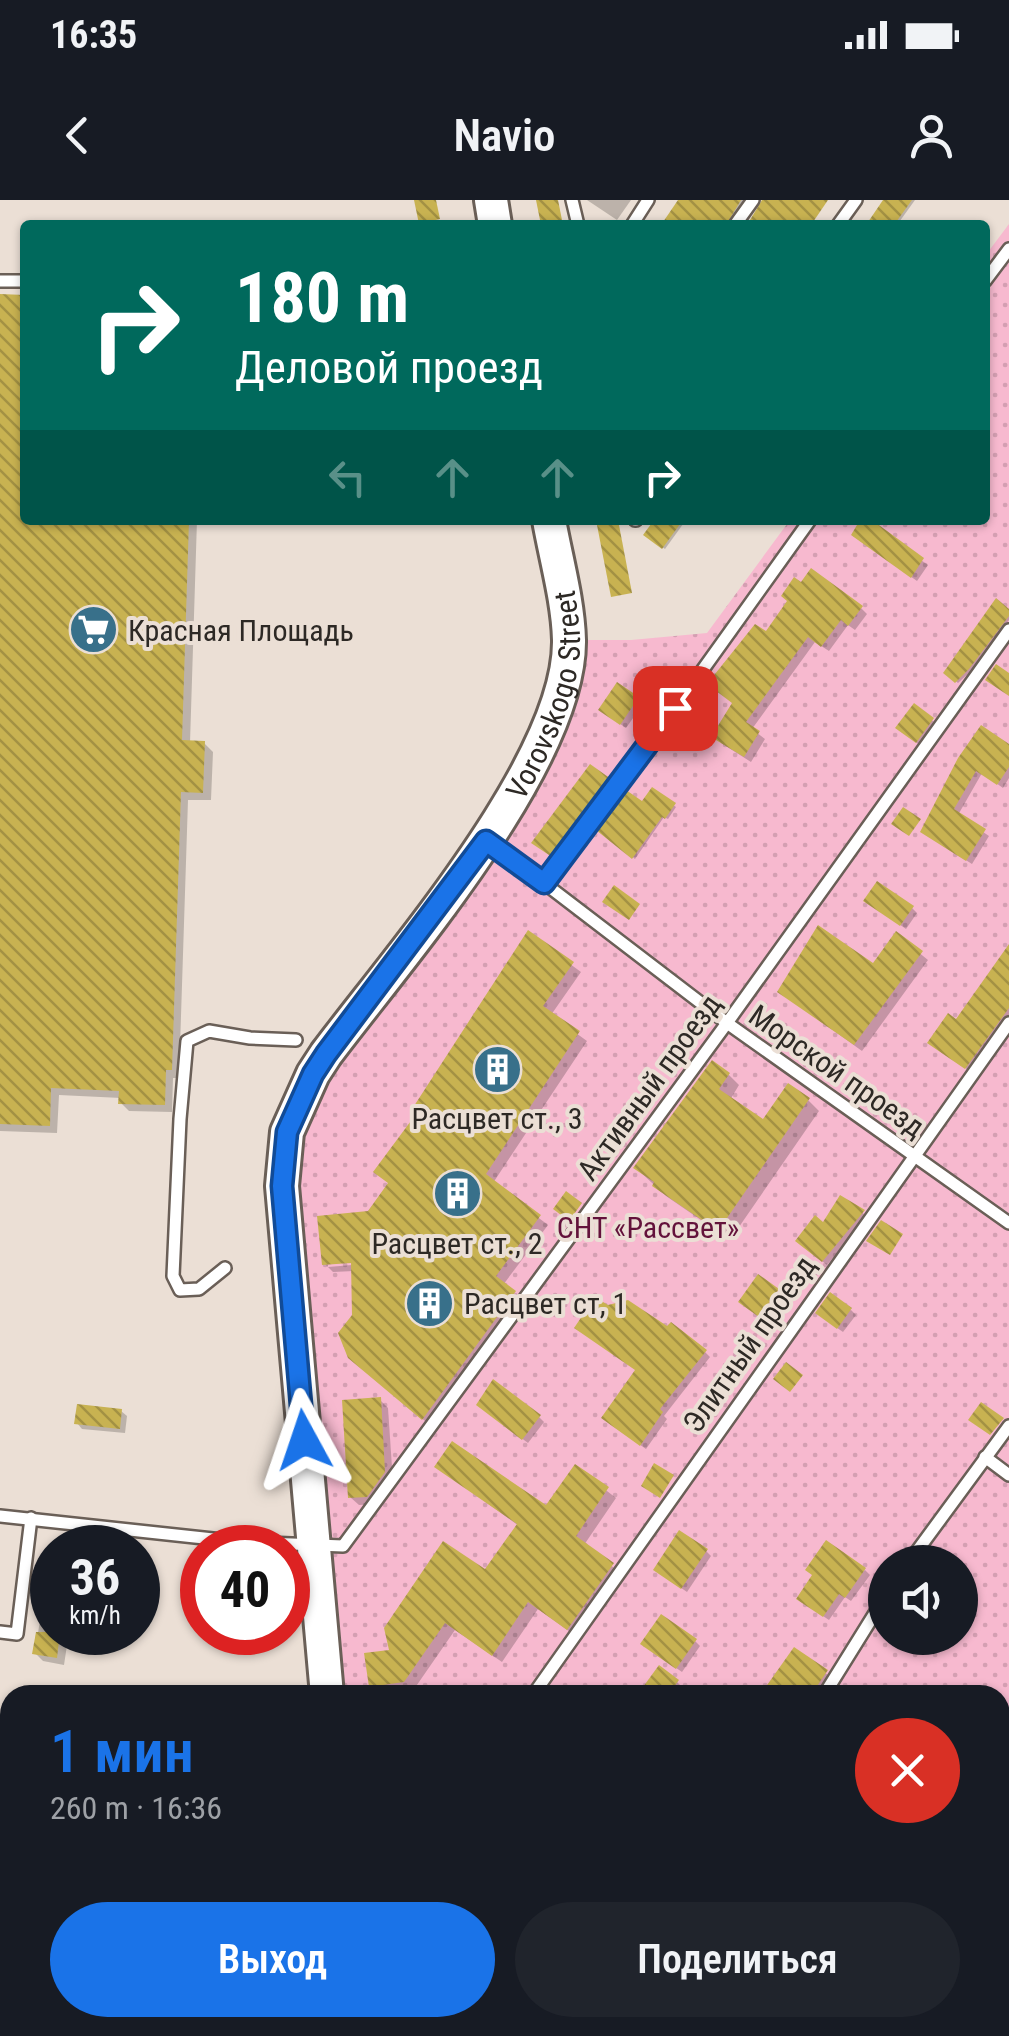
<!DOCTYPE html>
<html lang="ru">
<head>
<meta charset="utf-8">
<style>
  :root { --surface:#171b24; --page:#20242c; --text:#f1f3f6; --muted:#9ea1a6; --accent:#1a73e8 }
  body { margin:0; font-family:"Roboto Condensed",sans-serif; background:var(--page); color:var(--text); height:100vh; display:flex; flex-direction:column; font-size:38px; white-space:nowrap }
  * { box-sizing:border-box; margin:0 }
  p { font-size:32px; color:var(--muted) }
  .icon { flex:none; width:55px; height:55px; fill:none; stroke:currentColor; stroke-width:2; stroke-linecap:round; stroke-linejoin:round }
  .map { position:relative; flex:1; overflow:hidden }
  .details { position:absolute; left:0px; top:1485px; width:1010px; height:352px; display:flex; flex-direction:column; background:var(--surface); border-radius:30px 30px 0 0; box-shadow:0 2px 8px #0004 }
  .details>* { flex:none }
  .top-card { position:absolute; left:20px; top:20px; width:970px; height:305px; border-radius:10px; box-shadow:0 2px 8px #0004; background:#00695c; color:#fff; overflow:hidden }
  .controls { position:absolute; left:868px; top:1345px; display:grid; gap:20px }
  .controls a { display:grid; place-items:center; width:110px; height:110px; border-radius:50%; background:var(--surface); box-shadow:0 2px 8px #0004; font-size:50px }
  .speed { position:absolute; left:30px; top:1325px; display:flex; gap:20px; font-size:50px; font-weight:700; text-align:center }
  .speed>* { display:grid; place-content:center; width:130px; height:130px; border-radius:50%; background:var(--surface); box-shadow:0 2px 8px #0004; line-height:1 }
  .speed small { font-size:25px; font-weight:400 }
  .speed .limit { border:15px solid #d22; background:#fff; color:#111 }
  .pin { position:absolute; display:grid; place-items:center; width:85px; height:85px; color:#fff; margin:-42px; border-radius:20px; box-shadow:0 5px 15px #0006 }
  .me { position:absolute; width:110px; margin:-55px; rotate:355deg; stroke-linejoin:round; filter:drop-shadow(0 0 8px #0008) }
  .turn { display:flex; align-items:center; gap:35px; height:210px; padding:0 50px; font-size:45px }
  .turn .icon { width:130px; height:130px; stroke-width:2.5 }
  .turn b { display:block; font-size:70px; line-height:85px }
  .lanes { display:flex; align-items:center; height:95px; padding:0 50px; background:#0003; justify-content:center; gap:50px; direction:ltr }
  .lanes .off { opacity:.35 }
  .round { display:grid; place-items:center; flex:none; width:105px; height:105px; border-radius:52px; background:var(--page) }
  .summary { display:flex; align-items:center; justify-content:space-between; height:170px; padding:0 50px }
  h1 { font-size:60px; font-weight:600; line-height:75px; color:var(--accent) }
  .primary-button { display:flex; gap:20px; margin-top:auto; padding:20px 50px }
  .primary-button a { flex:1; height:115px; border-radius:60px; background:var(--accent); color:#fff; font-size:40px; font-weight:600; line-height:115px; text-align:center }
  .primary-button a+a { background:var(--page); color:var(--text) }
  .status { display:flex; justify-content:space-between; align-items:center; height:70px; padding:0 50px; background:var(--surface); direction:ltr }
  .status svg { height:28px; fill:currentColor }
  header { display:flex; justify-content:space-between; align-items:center; height:130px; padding:0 50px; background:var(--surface); font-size:45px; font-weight:600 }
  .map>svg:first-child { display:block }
  .grass { fill:url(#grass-dots); fill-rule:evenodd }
  .shadow { fill:#0003; fill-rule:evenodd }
  .building { fill:url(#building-back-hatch) }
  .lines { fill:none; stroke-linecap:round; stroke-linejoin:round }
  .lane-casing { stroke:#6a5f57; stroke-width:16 }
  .secondary-casing { stroke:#6a5f57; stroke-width:38 }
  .primary-casing { stroke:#6a5f57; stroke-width:40 }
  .lane { stroke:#fff; stroke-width:11 }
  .secondary { stroke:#fff; stroke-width:32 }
  .primary { stroke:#fff; stroke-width:35 }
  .route-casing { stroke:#114b97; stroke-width:25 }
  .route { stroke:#1a73e8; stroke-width:18 }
  .labels { text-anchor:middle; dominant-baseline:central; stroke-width:8; stroke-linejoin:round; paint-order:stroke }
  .poi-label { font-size:30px; fill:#2d2925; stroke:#ebdfd5; text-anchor:start }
  .street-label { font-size:30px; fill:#2d2925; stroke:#ebdfd5 }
  .park-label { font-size:30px; fill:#63123b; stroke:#ebdfd5 }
</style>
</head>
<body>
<div class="status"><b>16:35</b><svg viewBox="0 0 49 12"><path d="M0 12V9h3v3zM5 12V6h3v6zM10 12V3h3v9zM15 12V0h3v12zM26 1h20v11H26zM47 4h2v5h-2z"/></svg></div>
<header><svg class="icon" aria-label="back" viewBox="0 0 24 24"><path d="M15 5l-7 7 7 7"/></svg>Navio<svg class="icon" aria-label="person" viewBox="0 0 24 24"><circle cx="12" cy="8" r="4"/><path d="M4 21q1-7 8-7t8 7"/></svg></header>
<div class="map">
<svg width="1009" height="1836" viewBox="0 0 1009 1836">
  <defs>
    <pattern id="grass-dots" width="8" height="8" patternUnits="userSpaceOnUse" patternTransform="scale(2.5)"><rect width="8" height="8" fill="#f7b9cf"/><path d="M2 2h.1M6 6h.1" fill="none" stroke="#d49fb2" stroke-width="1.8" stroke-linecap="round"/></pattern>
    <pattern id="building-back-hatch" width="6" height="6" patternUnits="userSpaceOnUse" patternTransform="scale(2.5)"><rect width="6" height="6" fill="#c8b251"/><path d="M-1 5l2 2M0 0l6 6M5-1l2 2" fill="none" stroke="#a39143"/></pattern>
  </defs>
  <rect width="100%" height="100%" fill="#ebdfd5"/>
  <g class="grass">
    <path d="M 1009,24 L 1009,1836 L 466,1836 L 455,1828 L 1000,1828 L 1000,1495 L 327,1495 L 282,986 L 313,874 L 486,641 L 569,440 L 631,440 L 707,433 L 790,320 L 985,320 L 985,56 ZM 885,1362 L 960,1362 L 960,1438 L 885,1438 Z"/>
    <polygon points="171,1828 365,1828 377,1836 180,1836"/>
  </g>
  <g class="shadow">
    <polygon points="587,0 631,0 617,20"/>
    <polygon points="681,0 745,0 727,25 664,25"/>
    <polygon points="887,0 915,0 897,25 869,25"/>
    <polygon points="0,96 25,97 25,320 197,320 190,543 204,543 213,552 211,600 188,600 179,878 173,878 172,912 129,911 121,903 121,898 59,895 57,933 0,931"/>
    <polygon points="657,320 686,320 665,349 646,335"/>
    <polygon points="863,320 928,365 917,381 859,340"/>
    <polygon points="861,408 867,414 855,430 848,425 829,451 815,442 752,529 765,539 751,562 721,543 766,434"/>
    <polygon points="1009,412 1009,420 971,471 958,483 946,473"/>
    <polygon points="618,485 643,504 626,528 606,514"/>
    <polygon points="914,506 938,525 922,547 904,533"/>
    <polygon points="1009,547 1009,578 1003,588 982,573 958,615 989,636 972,664 928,636 960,559"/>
    <polygon points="610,581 615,586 558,661 540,648"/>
    <polygon points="653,590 676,607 668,619 664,617 635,659 600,629 643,604"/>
    <polygon points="872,705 912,708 917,713 906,729"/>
    <path d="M 529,734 L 581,772 L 551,815 L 587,841 L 493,983 L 548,1025 L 503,1085 L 522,1101 L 431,1226 L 359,1166 L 354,1071 L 333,1072 L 325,1064 L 390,984 L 422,910 ZM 363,1059 L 364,1064 L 328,1067 L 328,1062 Z"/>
    <polygon points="897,735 928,760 862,851 780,792 874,766"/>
    <polygon points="1009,748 1009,819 971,872 936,848"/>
    <polygon points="728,874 739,885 730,900 764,923 808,900 819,911 730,1040 666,996 636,968"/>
    <polygon points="841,999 867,1016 827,1065 802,1045 824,1025"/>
    <polygon points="777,1091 782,1096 765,1120 746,1106"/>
    <polygon points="851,1110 856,1115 843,1132 823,1118"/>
    <polygon points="705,1152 710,1157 664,1216 667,1219 646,1249 609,1223 638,1171"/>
    <polygon points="380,1200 388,1208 393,1282 376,1304 359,1305 350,1297"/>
    <polygon points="484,1210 539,1217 544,1222 528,1243"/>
    <polygon points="121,1211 127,1216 125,1233 82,1229 77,1223"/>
    <polygon points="437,1267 547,1308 576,1267 616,1298 584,1345 622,1374 577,1437 538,1409 502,1462 455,1430 410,1495 380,1495 371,1486 392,1452 485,1373 519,1326"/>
    <polygon points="52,1341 76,1348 52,1348 52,1432 69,1432 64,1465 43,1461 35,1453"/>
    <polygon points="706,1351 711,1356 687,1392 661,1374"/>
    <polygon points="865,1370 870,1375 851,1401 845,1397 829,1420 805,1404"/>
    <polygon points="908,1438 928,1438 922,1447"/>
    <polygon points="695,1441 700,1446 682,1472 649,1449"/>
    <polygon points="794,1450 832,1478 820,1495 760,1495"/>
    <polygon points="677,1482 682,1487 677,1495 655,1495"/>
    <polygon points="750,1828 768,1828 780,1836 744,1836"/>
  </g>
  <g class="building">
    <polygon points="414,0 436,0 440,19 419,24"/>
    <polygon points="536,0 558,0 563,25 541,25"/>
    <polygon points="678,0 741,0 726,25 661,25"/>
    <polygon points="762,0 828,0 811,25 747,25"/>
    <polygon points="883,0 912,0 894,25 866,25"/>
    <polygon points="0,94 25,95 25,320 189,320 182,540 205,541 203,593 181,592 172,870 166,870 165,905 118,904 119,891 51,888 50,926 0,924"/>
    <polygon points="596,320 618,320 632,393 611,397"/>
    <polygon points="654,320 683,320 662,349 643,335"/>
    <polygon points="860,320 872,320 924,358 911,378 851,335"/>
    <polygon points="811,368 863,406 848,426 841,420 821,447 808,437 746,522 760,531 744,557 711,537 732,503 707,484 755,424 766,431 787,401 781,396 794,377 801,382"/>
    <polygon points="996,398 1009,409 1009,416 969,469 955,483 943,473"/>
    <polygon points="996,464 1009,473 1009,496 985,480"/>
    <polygon points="617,482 639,497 620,525 598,510"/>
    <polygon points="914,503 934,518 916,543 895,528"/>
    <polygon points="981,525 1009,544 1009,567 997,585 976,571 954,609 986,629 966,661 920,632 958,558"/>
    <polygon points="590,564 611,579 552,657 531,643"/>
    <polygon points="652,587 676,603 665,619 662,617 632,659 596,630 626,590 642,601"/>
    <polygon points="903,607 921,619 909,636 891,624"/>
    <polygon points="877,681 914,706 900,726 863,701"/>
    <polygon points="614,685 640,704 629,720 602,702"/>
    <polygon points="818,725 873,763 896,731 923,751 854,845 777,792"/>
    <polygon points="528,730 574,762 543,806 580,831 486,974 541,1015 496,1076 516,1091 422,1220 348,1158 338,1133 352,1115 351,1063 322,1065 317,1016 368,1011 388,983 373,972 419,910 414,906"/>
    <polygon points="1009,744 1009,808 965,869 927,843 948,813 956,819"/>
    <polygon points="712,860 730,873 719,889 763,919 788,883 810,898 718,1031 652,986 654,982 633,968"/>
    <polygon points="566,991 582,1003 569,1021 553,1009"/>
    <polygon points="840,995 865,1010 822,1062 795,1041 815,1015 823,1022"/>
    <polygon points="881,1020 903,1034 890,1055 866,1041"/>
    <polygon points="758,1074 779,1089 759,1117 738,1102"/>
    <polygon points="830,1092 852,1108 837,1129 815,1113"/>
    <polygon points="595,1097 608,1105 628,1100 667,1126 671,1122 707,1150 660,1209 663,1212 640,1246 601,1218 635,1170 574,1128"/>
    <polygon points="786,1162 803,1175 790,1192 773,1179"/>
    <polygon points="493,1179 541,1215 522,1240 476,1205"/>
    <polygon points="381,1197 385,1272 367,1297 348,1298 342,1200"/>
    <polygon points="981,1202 1004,1218 990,1235 968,1220"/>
    <polygon points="77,1204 122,1209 120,1229 74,1224"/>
    <polygon points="452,1241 546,1305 575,1264 609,1287 576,1336 614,1363 567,1430 528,1402 492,1456 445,1423 404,1482 369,1487 364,1453 389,1450 384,1428 443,1341 485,1369 517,1324 434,1267"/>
    <polygon points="654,1263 674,1275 660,1298 641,1286"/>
    <polygon points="679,1330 708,1349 681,1389 653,1370"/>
    <polygon points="826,1340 866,1368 845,1398 839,1394 823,1417 796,1399 812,1375 805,1370"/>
    <polygon points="661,1414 697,1439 676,1469 640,1444"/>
    <polygon points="36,1432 60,1432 57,1458 32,1454"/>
    <polygon points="794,1447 828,1470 811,1495 760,1495"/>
    <polygon points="659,1465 679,1480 668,1495 654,1495 643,1487"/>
  </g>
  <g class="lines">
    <defs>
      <g id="lane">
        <polyline points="572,0 578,25"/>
        <polyline points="632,25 648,0"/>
        <polyline points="735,25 753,0"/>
        <polyline points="838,25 856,0"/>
        <polyline points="0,81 25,81"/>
        <polyline points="985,81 1009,49"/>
        <polyline points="635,320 636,320"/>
        <polyline points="487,642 544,683 656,535 810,320"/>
        <polyline points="544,683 727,823 1009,1023"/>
        <polyline points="225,1068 199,1089 180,1090 173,1076 180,919 187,841 209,831 250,838 296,840"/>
        <polyline points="985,1257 1009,1275"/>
        <polyline points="0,1316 241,1342 343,1346 727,823 1009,430"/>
        <polyline points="909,1362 1009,1226"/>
        <polyline points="0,1432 17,1434 31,1318"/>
        <polyline points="533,1495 1009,823"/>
        <polyline points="824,1495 885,1397"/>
        <polyline points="1000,1741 1009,1748"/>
        <polyline points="793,1828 804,1836"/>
        <polyline points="613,1836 619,1828"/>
      </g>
      <g id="secondary">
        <polyline points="491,0 495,25"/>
        <path id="s1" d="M 327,1495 L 282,986 L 287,932 L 313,874 L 326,854 C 398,758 571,561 569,440 C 568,401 556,359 549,320"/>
      </g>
      <g id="primary">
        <polyline points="0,1696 10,1696"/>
        <polyline points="0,1759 10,1764"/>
        <polyline points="120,1828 134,1836"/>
        <polyline points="157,1828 159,1836"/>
        <polyline points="404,1828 415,1836"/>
      </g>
    </defs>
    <use href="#lane" class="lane-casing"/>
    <use href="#secondary" class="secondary-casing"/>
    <use href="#primary" class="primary-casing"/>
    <use href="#lane" class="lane"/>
    <use href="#secondary" class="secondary"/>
    <use href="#primary" class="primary"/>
  </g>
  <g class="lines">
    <defs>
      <polyline id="route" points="304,1240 282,986 287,932 313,874 326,854 486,641 544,683 675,508"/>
    </defs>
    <use href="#route" class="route-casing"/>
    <use href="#route" class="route"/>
  </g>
  <defs>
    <symbol id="supermarket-disc" viewBox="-11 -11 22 22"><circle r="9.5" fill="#38708a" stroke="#ebdfd5"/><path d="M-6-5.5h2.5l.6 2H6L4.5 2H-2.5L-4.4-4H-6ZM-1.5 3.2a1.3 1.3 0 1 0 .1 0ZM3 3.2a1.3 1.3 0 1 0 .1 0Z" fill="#fff"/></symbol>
    <symbol id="building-disc" viewBox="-11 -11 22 22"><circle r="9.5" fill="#38708a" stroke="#ebdfd5"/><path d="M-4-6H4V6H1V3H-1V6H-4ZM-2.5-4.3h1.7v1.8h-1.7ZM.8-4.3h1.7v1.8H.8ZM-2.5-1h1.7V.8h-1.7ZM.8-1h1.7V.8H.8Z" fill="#fff"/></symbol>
  </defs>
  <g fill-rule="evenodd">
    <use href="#supermarket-disc" x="66" y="402" width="55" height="55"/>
    <use href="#building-disc" x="470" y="842" width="55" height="55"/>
    <use href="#building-disc" x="430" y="966" width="55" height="55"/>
    <use href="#building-disc" x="402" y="1076" width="55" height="55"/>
  </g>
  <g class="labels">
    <g class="poi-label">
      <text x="128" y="430">Красная Площадь</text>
      <text x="497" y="918" text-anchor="middle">Расцвет ст., 3</text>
      <text x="457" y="1043" text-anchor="middle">Расцвет ст., 2</text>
      <text x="464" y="1103">Расцвет ст, 1</text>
    </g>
    <g class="street-label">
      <text stroke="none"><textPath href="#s1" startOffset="1080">Vorovskogo Street</textPath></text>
      <text transform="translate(837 871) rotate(35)">Морской проезд</text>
      <text transform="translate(649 887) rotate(-54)">Активный проезд</text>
      <text transform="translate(749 1144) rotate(-55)">Элитный проезд</text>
    </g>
    <g class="park-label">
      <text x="648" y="1027">СНТ «Рассвет»</text>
    </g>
  </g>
</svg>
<div class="controls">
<a><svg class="icon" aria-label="sound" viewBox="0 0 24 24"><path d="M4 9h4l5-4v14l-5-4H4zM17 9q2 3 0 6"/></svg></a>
</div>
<div class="speed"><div>36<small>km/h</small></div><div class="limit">40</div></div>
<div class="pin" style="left:675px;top:508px;background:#d93025"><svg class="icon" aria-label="arrive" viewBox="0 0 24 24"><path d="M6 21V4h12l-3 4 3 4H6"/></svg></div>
<svg class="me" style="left:304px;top:1240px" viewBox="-20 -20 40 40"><path d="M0-17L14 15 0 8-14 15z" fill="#1a73e8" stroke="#fff" stroke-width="4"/></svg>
<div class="top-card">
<div class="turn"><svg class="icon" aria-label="right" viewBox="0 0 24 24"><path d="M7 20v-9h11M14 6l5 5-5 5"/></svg><div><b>180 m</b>Деловой проезд</div></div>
<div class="lanes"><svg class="icon off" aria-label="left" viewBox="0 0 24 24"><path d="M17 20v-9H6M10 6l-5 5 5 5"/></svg><svg class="icon off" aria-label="ahead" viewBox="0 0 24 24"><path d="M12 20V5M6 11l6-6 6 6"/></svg><svg class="icon off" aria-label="ahead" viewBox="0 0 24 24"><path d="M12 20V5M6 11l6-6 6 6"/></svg><svg class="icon" aria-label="right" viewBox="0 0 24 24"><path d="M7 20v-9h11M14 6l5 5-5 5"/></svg></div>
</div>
<section class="details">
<div class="summary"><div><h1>1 мин</h1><p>260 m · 16:36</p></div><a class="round" style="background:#d93025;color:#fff"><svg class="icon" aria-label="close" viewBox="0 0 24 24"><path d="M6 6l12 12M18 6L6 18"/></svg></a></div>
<div class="primary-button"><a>Выход</a><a>Поделиться</a></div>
</section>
</div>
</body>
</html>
